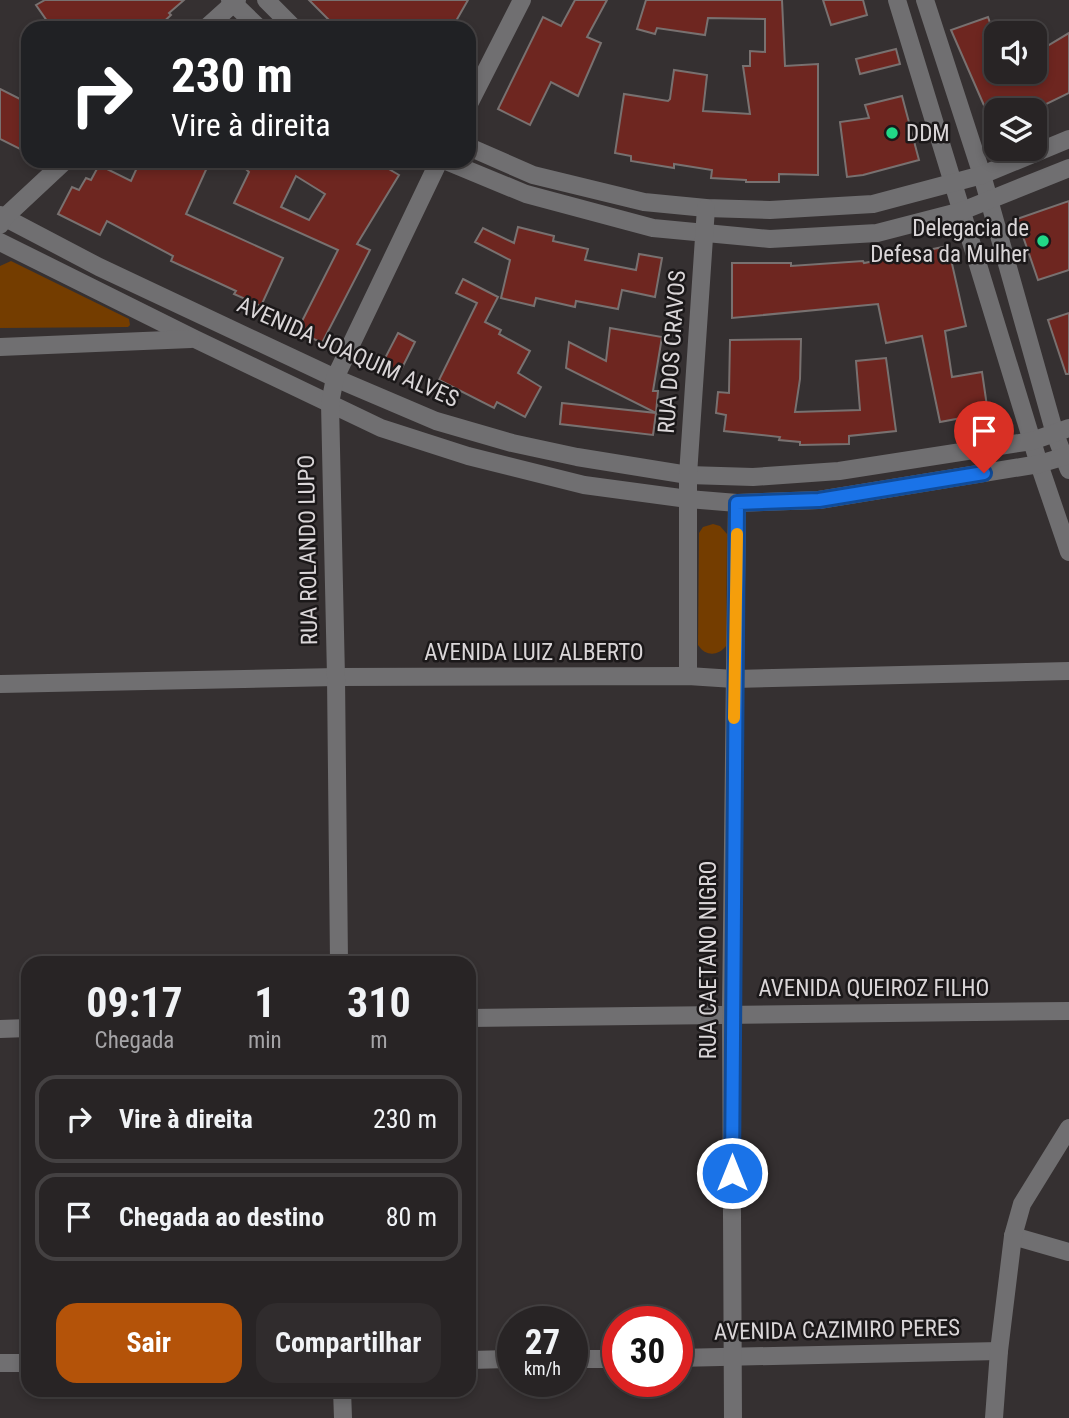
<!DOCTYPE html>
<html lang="pt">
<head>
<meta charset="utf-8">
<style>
  :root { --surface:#282425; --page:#302c2d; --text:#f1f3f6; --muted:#a5a4a7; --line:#444142; --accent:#b45309 }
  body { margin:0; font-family:"Roboto Condensed",sans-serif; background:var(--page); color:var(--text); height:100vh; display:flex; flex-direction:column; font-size:26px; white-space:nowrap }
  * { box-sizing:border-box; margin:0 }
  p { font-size:23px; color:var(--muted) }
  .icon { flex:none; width:38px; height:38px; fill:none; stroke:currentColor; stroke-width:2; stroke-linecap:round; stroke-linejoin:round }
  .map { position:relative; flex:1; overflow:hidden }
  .side { position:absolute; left:21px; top:956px; width:455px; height:441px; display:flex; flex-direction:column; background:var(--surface); border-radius:21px; box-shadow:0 4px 10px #0003,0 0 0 2px var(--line) }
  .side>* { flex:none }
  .top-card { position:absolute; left:21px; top:21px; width:455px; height:147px; border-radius:21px; box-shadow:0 4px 10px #0003,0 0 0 2px var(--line); background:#202124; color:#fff; overflow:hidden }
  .buttons { position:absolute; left:984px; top:21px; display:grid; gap:14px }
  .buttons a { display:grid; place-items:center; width:63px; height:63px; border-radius:14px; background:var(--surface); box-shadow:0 4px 10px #0003,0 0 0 2px var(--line); font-size:35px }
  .speed { position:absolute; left:497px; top:1306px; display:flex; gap:14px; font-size:35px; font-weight:700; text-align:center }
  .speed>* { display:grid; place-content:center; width:91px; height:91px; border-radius:50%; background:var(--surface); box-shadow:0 4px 10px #0003,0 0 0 2px var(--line); line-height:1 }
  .speed small { font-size:18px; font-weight:400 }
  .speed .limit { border:10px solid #d22; background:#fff; color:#111 }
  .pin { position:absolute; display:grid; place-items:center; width:60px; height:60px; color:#fff; margin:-72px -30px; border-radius:50% 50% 50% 0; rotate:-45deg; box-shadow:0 0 7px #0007 }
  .pin .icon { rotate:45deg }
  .me { position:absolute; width:77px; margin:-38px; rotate:0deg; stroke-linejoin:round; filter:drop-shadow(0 0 5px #0008) }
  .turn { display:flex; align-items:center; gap:24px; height:147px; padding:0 35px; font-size:32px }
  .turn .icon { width:91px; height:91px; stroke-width:2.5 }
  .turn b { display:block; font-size:49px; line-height:60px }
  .eta { display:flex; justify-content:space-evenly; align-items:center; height:119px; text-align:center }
  .eta b { font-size:42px; font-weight:700; line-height:49px }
  .primary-button { display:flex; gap:14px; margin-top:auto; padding:14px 35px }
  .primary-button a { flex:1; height:80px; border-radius:21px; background:var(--accent); color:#fff; font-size:28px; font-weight:700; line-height:80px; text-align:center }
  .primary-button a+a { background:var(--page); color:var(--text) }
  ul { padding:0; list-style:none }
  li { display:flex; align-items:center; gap:21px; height:88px; margin:0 14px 10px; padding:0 21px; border:4px solid var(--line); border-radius:21px }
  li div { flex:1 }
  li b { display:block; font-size:26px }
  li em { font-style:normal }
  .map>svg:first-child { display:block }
  .green { fill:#743d00 }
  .building { fill:#6e2620; stroke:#787170; stroke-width:2; fill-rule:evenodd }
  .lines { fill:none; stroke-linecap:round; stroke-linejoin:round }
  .minor { stroke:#706f71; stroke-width:18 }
  .route-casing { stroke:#114b97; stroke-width:18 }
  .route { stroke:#1a73e8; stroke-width:12 }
  .slow { stroke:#f59e0b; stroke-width:12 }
  .poi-dot { fill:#21d887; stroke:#1b1819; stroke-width:2.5 }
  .labels { text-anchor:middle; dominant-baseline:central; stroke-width:5; stroke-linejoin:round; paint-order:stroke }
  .poi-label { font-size:23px; fill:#dad6d8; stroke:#1b1819; text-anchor:start }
  .street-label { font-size:23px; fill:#dad6d8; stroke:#1b1819 }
</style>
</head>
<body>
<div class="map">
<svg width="1069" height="1418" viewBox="0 0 1069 1418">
  <rect width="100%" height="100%" fill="#353031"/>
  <g class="green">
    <polygon points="11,261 129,319 130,325 128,327 0,328 0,266"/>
    <path d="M 713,524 L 720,526 L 727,534 L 726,646 C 718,656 706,657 698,645 L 699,533 L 703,527 Z"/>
  </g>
  <g class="building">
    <polygon points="45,0 184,0 169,13 171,15 157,28 52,28 36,5"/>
    <polygon points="309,0 468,0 452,28 337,28"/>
    <polygon points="575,0 607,0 587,37 601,43 578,96 551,82 530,125 498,109 543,17 561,26"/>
    <polygon points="646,0 782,0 785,66 818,64 818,175 779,174 779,182 746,182 746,180 711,178 712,170 674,164 674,168 631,161 631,156 615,153 624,94 668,101 670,99 674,70 707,75 703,111 750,114 743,66 750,66 750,51 765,52 765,19 708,18 705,35 657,28 655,34 637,29"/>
    <polygon points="823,0 863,0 867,15 831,25"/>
    <polygon points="988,17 996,40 996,72 1034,72 1034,54 1069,33 1069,93 1034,110 986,110 951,30"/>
    <polygon points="896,49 900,64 860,74 856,59"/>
    <polygon points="0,89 26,102 23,109 28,111 28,153 0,139"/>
    <polygon points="902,96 919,160 863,175 847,177 840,122 869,118 865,105"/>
    <polygon points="140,161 210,161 186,214 283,258 261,306 234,294 236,291 171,261 173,256 107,221 100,235 58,214 72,187 79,190 86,178 91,180 99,165 131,181"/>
    <path d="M 237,161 L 375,161 L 399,175 L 357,244 L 370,250 L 322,343 L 297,331 L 338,250 L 234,203 L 249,172 ZM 296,176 L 325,194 L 309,220 L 281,207 Z"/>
    <polygon points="1069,201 1069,270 1038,280 1017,219"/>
    <polygon points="518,227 554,236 553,241 588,249 585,260 636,270 639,254 662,258 655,297 622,290 618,309 576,301 575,307 536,298 534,306 501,298 510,260 475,242 483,228 514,243"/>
    <polygon points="948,246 966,326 945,331 952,377 982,372 988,413 940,422 922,336 886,343 878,304 732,318 732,263 791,263 791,266 863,261 864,263"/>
    <polygon points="463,279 498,297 485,322 501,330 499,334 530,351 518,373 541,387 525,417 497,402 494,408 439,380 477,303 456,293"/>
    <polygon points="1069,313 1069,374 1066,374 1048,320"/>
    <polygon points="610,328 662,337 653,391 658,391 656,413 566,368 569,342 606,361"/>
    <polygon points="398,333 415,342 400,372 382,364"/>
    <polygon points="801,339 800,379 795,412 860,410 856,361 886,358 896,431 849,436 849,444 800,445 800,442 779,440 780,437 724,431 726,415 716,413 718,392 729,393 730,340"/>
    <polygon points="562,403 656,413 653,435 560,424"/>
  </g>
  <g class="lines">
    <g class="minor">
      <polyline points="230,0 259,28"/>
      <polyline points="266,0 294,28"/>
      <polyline points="897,0 1039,464 1069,552"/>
      <polyline points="925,0 982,175 1055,434 1069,470"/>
      <polyline points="206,28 237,0"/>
      <polyline points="469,104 522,0"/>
      <polyline points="469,147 533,175 644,202 706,208 770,210 873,204 982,175 1069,139"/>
      <polyline points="446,161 526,194 653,228 770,239 877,233 962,211 1069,168"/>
      <polyline points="0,215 99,267 335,378 436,421 512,443 577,457 688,475 753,477 839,471 1032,441 1069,428"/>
      <polyline points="0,225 5,217 65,161"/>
      <polyline points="0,242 195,339 381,428 468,456 584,485 688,499 737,503 819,500 1039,464 1069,455"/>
      <polyline points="0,347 191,339"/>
      <polyline points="688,676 688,475 706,208"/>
      <polyline points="0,684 336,677 688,676 734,679 1069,671"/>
      <polyline points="339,962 336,677 330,403 335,378 439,161"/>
      <polyline points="469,1018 1069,1011"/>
      <polyline points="0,1029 28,1028"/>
      <polyline points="1013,1236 1069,1252"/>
      <polyline points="677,1358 999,1351"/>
      <polyline points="572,1359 618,1359"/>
      <polyline points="469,1360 513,1359"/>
      <polyline points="0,1363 28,1363"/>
      <polyline points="342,1390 343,1418"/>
      <polyline points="733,1418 731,1014 737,503"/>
      <polyline points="994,1418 999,1351 1013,1236 1022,1204 1069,1128"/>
    </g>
  </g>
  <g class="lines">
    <defs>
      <polyline id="route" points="732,1173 737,503 819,500 984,473"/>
    </defs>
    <use href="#route" class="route-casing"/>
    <use href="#route" class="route"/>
    <polyline class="slow" points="734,718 737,534"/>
  </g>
  <g class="poi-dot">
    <circle cx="892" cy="133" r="7"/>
    <circle cx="1043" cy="241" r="7"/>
  </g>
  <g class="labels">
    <g class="poi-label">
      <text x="906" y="133">DDM</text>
      <text x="1029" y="228" text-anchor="end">Delegacia de<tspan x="1029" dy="26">Defesa da Mulher</tspan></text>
    </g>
    <g class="street-label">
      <text transform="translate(348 352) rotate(24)">AVENIDA JOAQUIM ALVES</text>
      <text transform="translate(672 352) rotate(-86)">RUA DOS CRAVOS</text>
      <text transform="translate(308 550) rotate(-91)">RUA ROLANDO LUPO</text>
      <text x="534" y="652">AVENIDA LUIZ ALBERTO</text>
      <text transform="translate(708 960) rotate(-90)">RUA CAETANO NIGRO</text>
      <text x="874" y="988">AVENIDA QUEIROZ FILHO</text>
      <text transform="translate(837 1330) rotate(-1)">AVENIDA CAZIMIRO PERES</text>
    </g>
  </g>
</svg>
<div class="buttons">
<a><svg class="icon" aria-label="sound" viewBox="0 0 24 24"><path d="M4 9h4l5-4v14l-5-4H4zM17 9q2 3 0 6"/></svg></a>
<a><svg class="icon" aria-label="layers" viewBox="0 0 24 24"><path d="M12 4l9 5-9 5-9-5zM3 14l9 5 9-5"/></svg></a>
</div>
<div class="speed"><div>27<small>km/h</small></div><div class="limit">30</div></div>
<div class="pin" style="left:984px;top:473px;background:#d93025"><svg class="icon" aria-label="arrive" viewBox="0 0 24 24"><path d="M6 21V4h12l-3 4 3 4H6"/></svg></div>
<svg class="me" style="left:732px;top:1173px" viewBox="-20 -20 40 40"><circle r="17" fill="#1a73e8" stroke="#fff" stroke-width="3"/><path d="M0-11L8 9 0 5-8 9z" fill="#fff"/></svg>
<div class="top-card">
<div class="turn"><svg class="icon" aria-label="right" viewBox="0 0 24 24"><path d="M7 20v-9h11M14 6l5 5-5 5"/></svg><div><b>230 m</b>Vire à direita</div></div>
</div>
<section class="side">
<div class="eta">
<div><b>09:17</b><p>Chegada</p></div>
<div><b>1</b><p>min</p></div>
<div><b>310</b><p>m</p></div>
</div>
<ul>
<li><svg class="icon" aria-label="right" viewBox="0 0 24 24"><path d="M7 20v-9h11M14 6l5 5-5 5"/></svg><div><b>Vire à direita</b></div><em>230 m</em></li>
<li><svg class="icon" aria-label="arrive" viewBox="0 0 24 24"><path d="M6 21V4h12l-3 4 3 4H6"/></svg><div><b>Chegada ao destino</b></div><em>80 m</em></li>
</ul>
<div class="primary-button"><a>Sair</a><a>Compartilhar</a></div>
</section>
</div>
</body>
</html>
